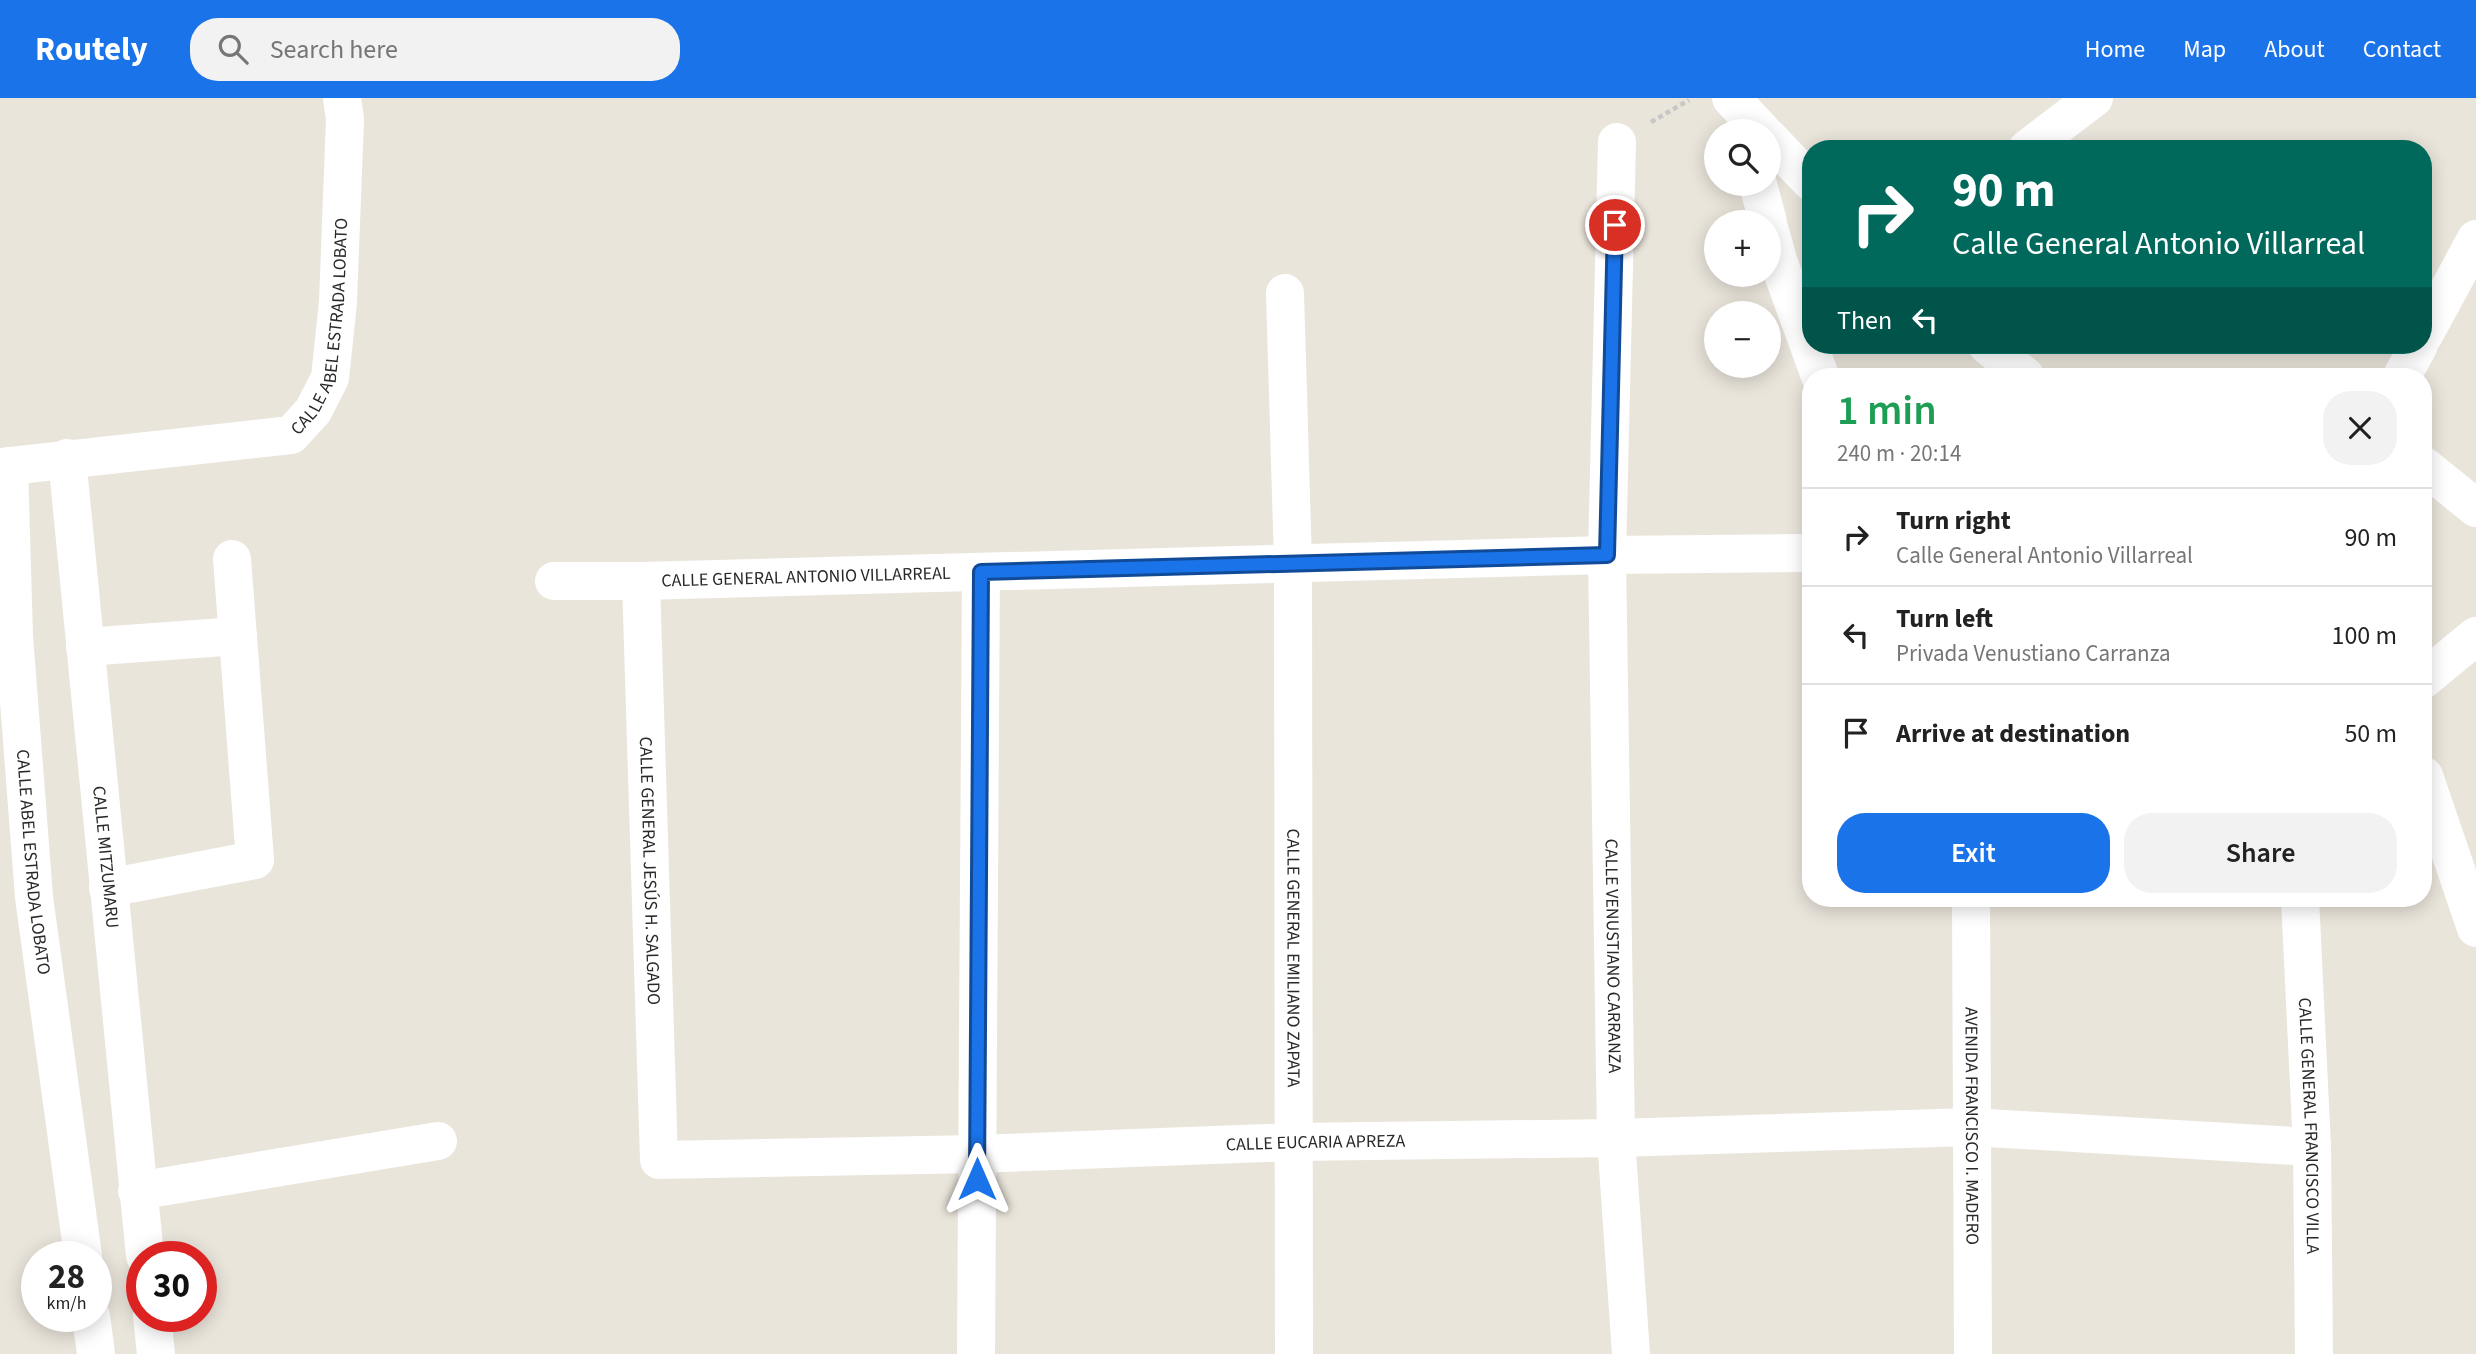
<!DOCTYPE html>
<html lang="en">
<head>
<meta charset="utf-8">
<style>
  :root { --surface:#fff; --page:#f2f2f2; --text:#222; --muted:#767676; --line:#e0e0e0; --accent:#1a73e8 }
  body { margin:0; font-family:"Source Sans 3",sans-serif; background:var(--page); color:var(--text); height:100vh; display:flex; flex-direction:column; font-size:26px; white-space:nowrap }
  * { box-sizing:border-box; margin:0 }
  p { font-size:23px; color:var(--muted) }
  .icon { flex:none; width:38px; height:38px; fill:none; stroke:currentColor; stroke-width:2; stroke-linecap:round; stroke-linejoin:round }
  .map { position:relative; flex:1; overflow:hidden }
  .sheet { position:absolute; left:1802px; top:270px; width:630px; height:539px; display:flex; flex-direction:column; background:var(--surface); border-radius:28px; box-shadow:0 4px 18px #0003 }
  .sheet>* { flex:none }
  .top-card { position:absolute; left:1802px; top:42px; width:630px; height:214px; border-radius:28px; box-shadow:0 4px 18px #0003; background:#00695c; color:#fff; overflow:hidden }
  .controls { position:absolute; left:1704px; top:21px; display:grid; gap:14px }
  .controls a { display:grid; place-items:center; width:77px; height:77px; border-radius:50%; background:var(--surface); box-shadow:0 4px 18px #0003; font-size:35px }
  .speed { position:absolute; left:21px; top:1143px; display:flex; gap:14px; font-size:35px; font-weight:700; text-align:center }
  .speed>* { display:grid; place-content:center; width:91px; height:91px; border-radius:50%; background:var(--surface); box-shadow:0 4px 18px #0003; line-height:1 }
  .speed small { font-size:18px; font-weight:400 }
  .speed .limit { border:10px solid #d22; background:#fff; color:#111 }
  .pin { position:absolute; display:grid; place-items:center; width:60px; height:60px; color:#fff; margin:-30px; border:4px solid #fff; border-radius:50%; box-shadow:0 2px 7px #0007 }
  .me { position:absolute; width:77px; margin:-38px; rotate:0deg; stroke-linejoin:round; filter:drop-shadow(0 0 5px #0008) }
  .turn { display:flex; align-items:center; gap:24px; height:147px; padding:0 35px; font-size:32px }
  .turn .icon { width:91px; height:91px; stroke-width:2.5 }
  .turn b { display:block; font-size:49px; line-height:60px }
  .then { display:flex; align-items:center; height:66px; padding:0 35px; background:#0003; gap:14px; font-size:26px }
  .round { display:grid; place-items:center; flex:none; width:74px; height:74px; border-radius:28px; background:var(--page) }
  .head { display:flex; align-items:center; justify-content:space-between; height:119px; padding:0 35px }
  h1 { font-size:42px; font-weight:600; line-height:52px; color:#1e9e55 }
  .primary-button { display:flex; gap:14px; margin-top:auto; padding:14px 35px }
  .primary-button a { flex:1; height:80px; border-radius:28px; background:var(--accent); color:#fff; font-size:28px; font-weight:600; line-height:80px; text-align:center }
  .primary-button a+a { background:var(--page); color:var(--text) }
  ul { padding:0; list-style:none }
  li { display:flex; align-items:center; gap:21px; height:98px; padding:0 35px; border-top:2px solid var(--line) }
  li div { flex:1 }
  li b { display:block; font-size:26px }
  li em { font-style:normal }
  header { display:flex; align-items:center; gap:42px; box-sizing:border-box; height:98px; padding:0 35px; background:var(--accent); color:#fff }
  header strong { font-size:33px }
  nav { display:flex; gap:38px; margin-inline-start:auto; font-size:24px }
  .search { width:490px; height:63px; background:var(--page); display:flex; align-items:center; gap:18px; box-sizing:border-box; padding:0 24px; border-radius:28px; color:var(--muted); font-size:26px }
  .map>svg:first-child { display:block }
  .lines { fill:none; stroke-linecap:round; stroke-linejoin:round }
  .path { stroke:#c7c7c7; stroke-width:4.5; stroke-dasharray:5 3.5; stroke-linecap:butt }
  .minor { stroke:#fff; stroke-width:38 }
  .tertiary { stroke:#fff; stroke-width:38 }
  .route-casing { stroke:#114b97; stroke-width:18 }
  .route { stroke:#1a73e8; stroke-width:12 }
  .labels { text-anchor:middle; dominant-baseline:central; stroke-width:7; stroke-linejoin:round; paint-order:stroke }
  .street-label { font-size:18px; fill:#292929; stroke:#fff }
</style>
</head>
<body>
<header>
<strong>Routely</strong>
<div class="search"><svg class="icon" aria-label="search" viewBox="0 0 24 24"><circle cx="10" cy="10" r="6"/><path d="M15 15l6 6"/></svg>Search here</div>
<nav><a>Home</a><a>Map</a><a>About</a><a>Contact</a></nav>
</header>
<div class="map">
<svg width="2476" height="1256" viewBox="0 0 2476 1256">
  <rect width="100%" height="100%" fill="#eae5db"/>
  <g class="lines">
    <polyline class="path" points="1651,24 1689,2"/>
    <g class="minor">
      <polyline points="1731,0 1762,33"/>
      <polyline points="1769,40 1811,84"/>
      <path id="s1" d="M 1617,44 L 1607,457 L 1616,1040 L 1631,1256"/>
      <polyline points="2027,51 2094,0"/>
      <polyline points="1758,86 1768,124"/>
      <polyline points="1769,130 1779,165 1820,278"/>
      <path id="s2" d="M 1285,195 L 1293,465 L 1294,1256"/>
      <polyline points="2424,237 2476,141"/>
      <polyline points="1987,247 2025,278"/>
      <polyline points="2402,278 2419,247"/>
      <path id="s3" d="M 67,360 L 145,1158"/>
      <path id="s4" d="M 9,368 L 14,538 L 34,799 L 83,1158"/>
      <polyline points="2424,368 2476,410"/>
      <path id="s5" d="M 0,369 L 291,337 L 313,313 L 330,280 L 338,204 L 345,21 L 342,0"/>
      <path id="s6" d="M 554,483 L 641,483 L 1607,457 L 1811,455"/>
      <path id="s7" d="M 641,483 L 659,1062 L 977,1056 L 1294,1044 L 1616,1040 L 1971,1029 L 2312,1049"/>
      <polyline points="85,549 238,538"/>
      <polyline points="2424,581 2476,538"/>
      <polyline points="2424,678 2476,830"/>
      <polyline points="108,790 255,762 232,461"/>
      <path id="s8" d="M 2300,800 L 2312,1049 L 2314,1256"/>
      <polyline points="137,1093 438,1043"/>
      <polyline points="91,1218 96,1256"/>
      <polyline points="152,1218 156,1256"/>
      <polyline points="976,1256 981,474"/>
    </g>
    <path class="tertiary" id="s9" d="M 1971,800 L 1973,1256"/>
  </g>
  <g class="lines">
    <defs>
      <polyline id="route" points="977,1081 981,474 1607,457 1615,127"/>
    </defs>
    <use href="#route" class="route-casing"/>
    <use href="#route" class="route"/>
  </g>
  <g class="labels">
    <g class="street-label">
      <text stroke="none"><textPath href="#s5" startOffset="410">CALLE ABEL ESTRADA LOBATO</textPath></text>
      <text stroke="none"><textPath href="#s6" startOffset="252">CALLE GENERAL ANTONIO VILLARREAL</textPath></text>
      <text stroke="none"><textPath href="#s3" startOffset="401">CALLE MITZUMARU</textPath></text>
      <text stroke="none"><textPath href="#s4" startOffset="397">CALLE ABEL ESTRADA LOBATO</textPath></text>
      <text stroke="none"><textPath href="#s7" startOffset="290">CALLE GENERAL JESÚS H. SALGADO</textPath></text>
      <text stroke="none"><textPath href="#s1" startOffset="814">CALLE VENUSTIANO CARRANZA</textPath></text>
      <text stroke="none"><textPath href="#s2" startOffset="665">CALLE GENERAL EMILIANO ZAPATA</textPath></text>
      <text stroke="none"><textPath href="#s9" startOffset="228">AVENIDA FRANCISCO I. MADERO</textPath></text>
      <text stroke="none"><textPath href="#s8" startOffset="228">CALLE GENERAL FRANCISCO VILLA</textPath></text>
      <text stroke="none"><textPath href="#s7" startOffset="1236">CALLE EUCARIA APREZA</textPath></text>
    </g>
  </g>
</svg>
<div class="controls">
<a><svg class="icon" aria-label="search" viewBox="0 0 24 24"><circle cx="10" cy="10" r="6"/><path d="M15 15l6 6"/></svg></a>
<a>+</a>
<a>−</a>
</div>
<div class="speed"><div>28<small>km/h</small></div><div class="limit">30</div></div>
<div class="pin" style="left:1615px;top:127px;background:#d93025"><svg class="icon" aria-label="arrive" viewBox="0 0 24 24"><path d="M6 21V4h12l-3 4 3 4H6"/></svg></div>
<svg class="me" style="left:977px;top:1081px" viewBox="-20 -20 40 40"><path d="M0-17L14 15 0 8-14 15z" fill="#1a73e8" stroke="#fff" stroke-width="4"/></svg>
<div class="top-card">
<div class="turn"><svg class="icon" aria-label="right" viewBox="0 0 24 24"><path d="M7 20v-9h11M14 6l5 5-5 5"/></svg><div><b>90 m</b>Calle General Antonio Villarreal</div></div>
<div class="then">Then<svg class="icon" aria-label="left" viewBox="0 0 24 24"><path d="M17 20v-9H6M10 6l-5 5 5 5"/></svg></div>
</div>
<section class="sheet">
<div class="head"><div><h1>1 min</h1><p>240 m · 20:14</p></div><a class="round"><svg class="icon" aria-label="close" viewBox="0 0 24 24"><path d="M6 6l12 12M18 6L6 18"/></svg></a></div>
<ul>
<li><svg class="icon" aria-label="right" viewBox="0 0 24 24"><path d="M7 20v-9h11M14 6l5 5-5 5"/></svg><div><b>Turn right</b><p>Calle General Antonio Villarreal</p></div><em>90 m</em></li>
<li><svg class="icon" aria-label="left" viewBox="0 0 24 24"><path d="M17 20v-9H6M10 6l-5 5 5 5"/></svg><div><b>Turn left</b><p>Privada Venustiano Carranza</p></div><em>100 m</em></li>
<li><svg class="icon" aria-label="arrive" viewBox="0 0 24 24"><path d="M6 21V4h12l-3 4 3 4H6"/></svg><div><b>Arrive at destination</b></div><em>50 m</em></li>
</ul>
<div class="primary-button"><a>Exit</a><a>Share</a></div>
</section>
</div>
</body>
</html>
